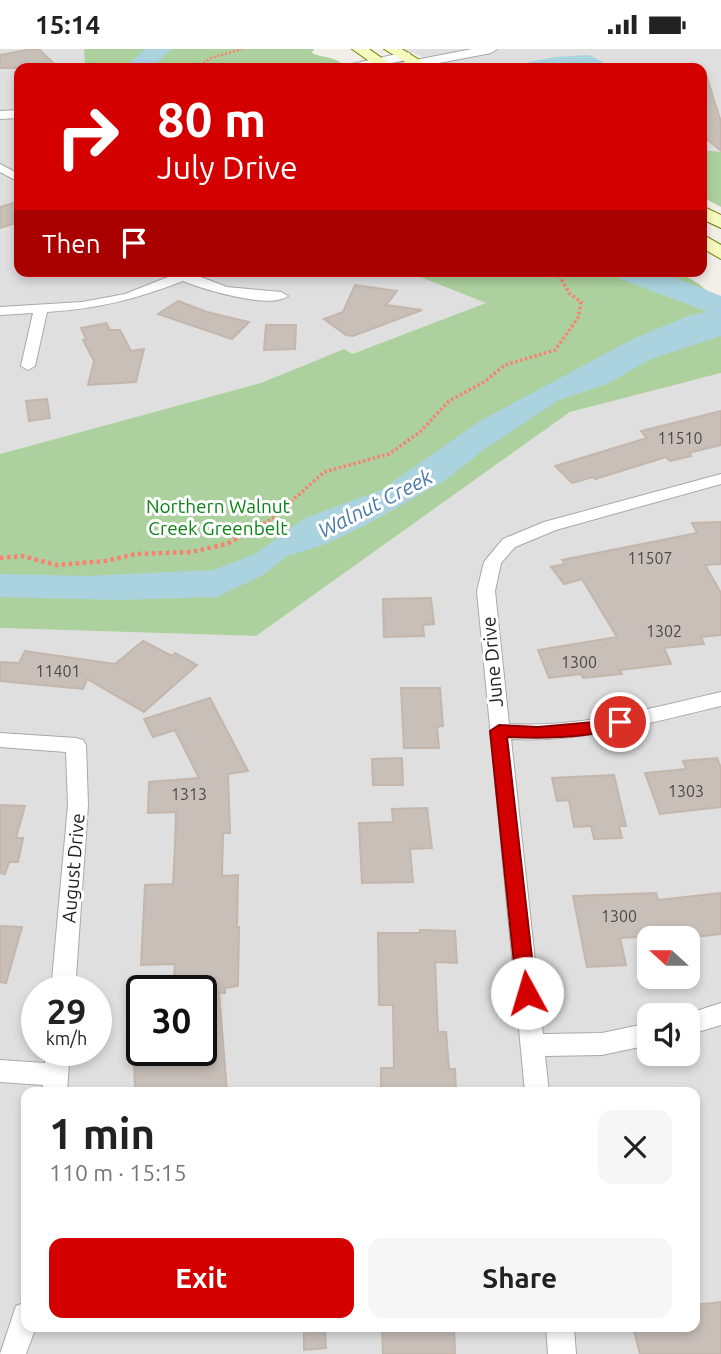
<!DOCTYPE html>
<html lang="en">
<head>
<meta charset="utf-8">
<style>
  :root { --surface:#fff; --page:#f6f6f6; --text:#222; --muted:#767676; --accent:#d40000 }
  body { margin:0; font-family:Ubuntu,sans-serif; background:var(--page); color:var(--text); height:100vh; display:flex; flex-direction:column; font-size:26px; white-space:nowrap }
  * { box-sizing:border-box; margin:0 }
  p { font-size:23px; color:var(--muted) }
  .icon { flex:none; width:38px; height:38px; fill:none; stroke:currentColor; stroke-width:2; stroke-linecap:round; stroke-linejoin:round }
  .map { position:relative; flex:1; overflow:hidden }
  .sheet { position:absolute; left:21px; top:1038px; width:679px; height:245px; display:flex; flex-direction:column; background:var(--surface); border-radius:14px; box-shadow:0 4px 10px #0003 }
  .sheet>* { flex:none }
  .guide { position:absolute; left:14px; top:14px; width:693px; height:214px; border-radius:14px; box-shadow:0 4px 10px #0003; background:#d40000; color:#fff; overflow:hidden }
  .needle { width:46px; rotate:291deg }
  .buttons { position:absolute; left:637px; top:877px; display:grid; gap:14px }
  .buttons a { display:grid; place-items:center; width:63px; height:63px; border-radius:14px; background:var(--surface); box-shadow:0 4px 10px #0003; font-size:35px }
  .speed { position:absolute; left:21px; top:926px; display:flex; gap:14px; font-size:35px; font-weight:700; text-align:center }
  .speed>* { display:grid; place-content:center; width:91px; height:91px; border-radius:50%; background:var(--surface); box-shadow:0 4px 10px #0003; line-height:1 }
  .speed small { font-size:18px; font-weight:400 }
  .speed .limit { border:4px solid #111; border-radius:10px; background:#fff; color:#111 }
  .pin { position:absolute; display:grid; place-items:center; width:60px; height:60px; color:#fff; margin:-30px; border:4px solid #fff; border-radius:50%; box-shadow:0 2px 7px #0007 }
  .me { position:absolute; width:77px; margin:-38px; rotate:354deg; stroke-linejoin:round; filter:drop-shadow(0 0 5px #0008) }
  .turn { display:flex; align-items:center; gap:24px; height:147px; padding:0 28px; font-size:32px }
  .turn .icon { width:91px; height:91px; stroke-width:2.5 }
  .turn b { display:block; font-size:49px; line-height:60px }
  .then { display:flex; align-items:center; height:66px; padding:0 28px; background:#0003; gap:14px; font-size:26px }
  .round { display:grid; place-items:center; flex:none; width:74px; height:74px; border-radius:14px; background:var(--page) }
  .overview { display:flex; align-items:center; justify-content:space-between; height:119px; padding:0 28px }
  h1 { font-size:42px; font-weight:600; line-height:52px }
  .action { display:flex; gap:14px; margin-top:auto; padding:14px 28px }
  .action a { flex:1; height:80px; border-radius:14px; background:var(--accent); color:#fff; font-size:28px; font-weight:600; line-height:80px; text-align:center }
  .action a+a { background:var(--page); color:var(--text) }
  .status { display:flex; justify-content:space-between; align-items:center; height:49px; padding:0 35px; background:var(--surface); direction:ltr }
  .status svg { height:19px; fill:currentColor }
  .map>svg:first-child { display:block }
  .residential { fill:#e0dfdf; fill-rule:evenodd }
  .forest { fill:#add19e }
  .water { fill:#aad3df }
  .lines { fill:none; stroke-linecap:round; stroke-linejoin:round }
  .river { fill:#aad3df; fill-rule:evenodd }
  .building { fill:#c7bfb8; stroke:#c4b6ab; stroke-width:2 }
  .minor-casing { stroke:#a9a9a9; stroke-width:2 }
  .tertiary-casing { stroke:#a9a9a9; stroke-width:2 }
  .secondary-casing { stroke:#707d05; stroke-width:2 }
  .path-far2 { stroke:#fa8072; stroke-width:2.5; stroke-dasharray:2 2; stroke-linecap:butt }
  .path-far1 { stroke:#fa8072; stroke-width:3.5; stroke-dasharray:2.5 2.5; stroke-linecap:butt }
  .path { stroke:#fa8072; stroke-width:4.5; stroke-dasharray:3.5 3.5; stroke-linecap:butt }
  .minor { fill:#fff; fill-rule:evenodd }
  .tertiary { fill:#fff; fill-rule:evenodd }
  .secondary { fill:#f7fabf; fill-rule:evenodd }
  .route { fill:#d40000; stroke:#8a0000; stroke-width:2 }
  .labels { text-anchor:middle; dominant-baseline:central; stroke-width:6; stroke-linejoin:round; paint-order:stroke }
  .number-label { font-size:16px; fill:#4b4948 }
  .park-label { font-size:19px; fill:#0c8416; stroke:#fff }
  .street-label { font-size:19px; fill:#222; stroke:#fff }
  .water-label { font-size:21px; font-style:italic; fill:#4a7aab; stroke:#fff }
</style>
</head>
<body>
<div class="status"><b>15:14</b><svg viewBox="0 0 49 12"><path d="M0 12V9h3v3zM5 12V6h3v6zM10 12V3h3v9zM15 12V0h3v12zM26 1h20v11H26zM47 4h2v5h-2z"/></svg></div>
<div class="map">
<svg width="721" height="1305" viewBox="0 0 721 1305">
  <rect width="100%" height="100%" fill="#f2efe9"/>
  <g class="residential">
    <polygon points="0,0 84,0 85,19 19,19 19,222 405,222 487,254 351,305 344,300 261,334 0,405"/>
    <polygon points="406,0 721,0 721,113 702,115 702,19 443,19"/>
    <path d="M 721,324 L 721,1305 L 0,1305 L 0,579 L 256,587 L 570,363 ZM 649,889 L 688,889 L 688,928 L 649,928 ZM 37,942 L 96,942 L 96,1001 L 37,1001 ZM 142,942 L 201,942 L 201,1001 L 142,1001 ZM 649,966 L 688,966 L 688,1004 L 649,1004 ZM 26,1043 L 695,1043 L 695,1278 L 26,1278 Z"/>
  </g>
  <g class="forest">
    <path d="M 84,0 L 314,0 L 312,4 C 322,9 332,7 341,14 L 311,19 L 85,19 Z"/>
    <polygon points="702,101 721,103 721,158 702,148"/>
    <polygon points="405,222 677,222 699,235 721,254 721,324 570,363 256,587 0,579 0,405 261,334 344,300 352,305 486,254"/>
  </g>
  <g class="water">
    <polygon points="589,6 603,13 590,19 530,19 529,13 555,8"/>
    <polygon points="721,260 721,287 651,310 607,335 559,351 485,400 444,432 366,476 326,495 287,507 263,526 217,548 117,551 0,548 0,525 87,527 213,521 255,505 305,469 381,441 480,372 633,290 688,267"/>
  </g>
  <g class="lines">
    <g class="river">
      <polygon points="145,0 172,0 151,19 124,19"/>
      <polygon points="614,222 658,222 721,247 721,268 618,229"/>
    </g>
  </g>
  <g class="building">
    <polygon points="32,0 39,0 58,19 0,19 0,6"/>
    <polygon points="702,26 706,26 721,73 721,102 702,86"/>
    <polygon points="19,152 19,173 0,179 0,158"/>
    <polygon points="355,236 397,242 386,256 422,261 353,287 346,286 324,270 343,263"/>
    <polygon points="178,252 207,263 249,273 232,290 158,265"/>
    <polygon points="106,274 110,281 120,281 131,302 144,300 136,333 88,336 94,312 83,291 86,290 81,279"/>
    <polygon points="266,276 296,276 295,300 264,301"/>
    <polygon points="47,350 50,369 29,372 26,352"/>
    <polygon points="721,362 721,396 689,404 691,407 670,412 666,408 595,430 593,428 572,434 555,417 647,389 641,382"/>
    <polygon points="721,473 721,515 705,516 721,544 721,586 701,588 704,595 664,599 671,615 620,621 622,625 583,629 581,625 549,629 538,601 617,588 582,530 564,535 551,518 565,515 562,511 697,484 692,474"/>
    <polygon points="431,549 434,575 423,576 424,587 384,588 383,550"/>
    <polygon points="143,592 172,607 175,604 197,616 144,663 87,630 83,640 0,632 0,613 19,614 25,602 115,615"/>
    <polygon points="401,639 440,639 443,677 437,678 439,699 404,699"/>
    <polygon points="210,649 248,722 228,725 230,784 223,784 222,827 238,826 237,878 239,878 238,937 225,939 225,944 219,944 227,1043 135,1043 134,1010 179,1004 179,1001 201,1001 201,942 173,942 175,915 141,916 145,836 173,835 175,797 176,763 148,764 149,733 199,729 175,681 153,688 144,670"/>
    <polygon points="402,709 403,736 373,736 372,710"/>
    <polygon points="717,709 721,719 721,758 660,765 645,724 686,720 683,712"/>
    <polygon points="614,726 626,777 619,777 622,789 594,790 591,777 574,778 569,751 557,752 552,729"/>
    <polygon points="0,756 25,757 16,789 23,789 18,813 9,813 5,825 0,824"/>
    <polygon points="427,759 432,799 410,800 413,833 362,834 359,774 393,773 392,760"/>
    <polygon points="656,844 658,851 721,844 721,885 694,888 693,885 620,889 626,916 587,918 573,847"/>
    <polygon points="0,877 22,878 6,934 0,933"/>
    <polygon points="420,881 455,882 457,914 435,913 438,983 446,983 449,1020 455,1020 456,1043 381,1043 381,1019 394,1019 393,956 379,956 378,884 420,884"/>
    <polygon points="721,1253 721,1305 640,1305 633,1278 695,1278 695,1256"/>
    <polygon points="382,1278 454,1278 455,1305 383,1305"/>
    <polygon points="325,1280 326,1299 304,1301 304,1282"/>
  </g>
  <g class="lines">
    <defs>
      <g id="minor">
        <polygon points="0,115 19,125 19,133 0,123"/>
        <path d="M 169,222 L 185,222 L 227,238 L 281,243 L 288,247 C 270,261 203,240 183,232 C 136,250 98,260 47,263 L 35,317 L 28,321 L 21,317 L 33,264 L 0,266 L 0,258 L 82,253 L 125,245 L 173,226 Z"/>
        <path d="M 721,425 L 721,435 L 556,481 L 515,498 L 501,514 L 495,542 L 509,675 C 582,679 651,659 721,643 L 721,657 C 652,673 583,694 511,690 L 543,985 L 602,984 L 649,974 L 649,996 L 602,1006 L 545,1007 L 549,1043 L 525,1043 L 477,542 L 484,513 L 503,490 L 544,473 Z"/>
        <polygon points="0,684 76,689 83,691 86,696 88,756 75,942 51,942 68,756 66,703 0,698"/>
        <polygon points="721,954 721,976 688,986 688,966 684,966"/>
        <polygon points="46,1001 70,1001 67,1043 43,1043 43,1036 0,1033 0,1011 45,1014"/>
        <polygon points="26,1253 26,1278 36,1278 26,1305 0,1305 16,1257"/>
        <polygon points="546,1278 574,1278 576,1305 548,1305"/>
      </g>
      <g id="tertiary">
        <polygon points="472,0 497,0 491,4 413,19 389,19 395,15"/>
        <polygon points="406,3 410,4 410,10 368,19 346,19 347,16"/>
        <polygon points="19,61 19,69 0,70 0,62"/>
      </g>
      <g id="secondary">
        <polygon points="352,0 369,0 396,19 379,19"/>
        <polygon points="384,0 402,0 432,19 415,19"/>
        <polygon points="702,157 721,166 721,179 702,170"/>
        <polygon points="702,185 721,196 721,210 702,199"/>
      </g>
    </defs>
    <use href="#minor" class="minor-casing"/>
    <use href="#tertiary" class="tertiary-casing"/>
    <use href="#secondary" class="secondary-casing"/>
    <polyline class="path-far2" points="197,19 211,9 242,0"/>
    <polyline class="path-far1" points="246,484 272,470 324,423 389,405 420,383 449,352 484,333 505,316 555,301 578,269 581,253 569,244 557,222"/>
    <polyline class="path" points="0,509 22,507 57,516 105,512 136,505 191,503 227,495 250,482"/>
    <use href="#minor" class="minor"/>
    <use href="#tertiary" class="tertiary"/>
    <use href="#secondary" class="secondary"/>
  </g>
  <path class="route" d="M 620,667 L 625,669 L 628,673 L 625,678 C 587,689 547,690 507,688 L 536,944 L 533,950 L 527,952 L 520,950 L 517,944 L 490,682 L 499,676 L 538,678 L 594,673 Z"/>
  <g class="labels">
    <g class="number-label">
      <text x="680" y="389">11510</text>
      <text x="650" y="509">11507</text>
      <text x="664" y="582">1302</text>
      <text x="579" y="613">1300</text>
      <text x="58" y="622">11401</text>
      <text x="686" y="742">1303</text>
      <text x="189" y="745">1313</text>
      <text x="619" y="867">1300</text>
    </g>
    <g class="park-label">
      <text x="218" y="457">Northern Walnut<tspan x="218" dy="22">Creek Greenbelt</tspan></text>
    </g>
    <g class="street-label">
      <text transform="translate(492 613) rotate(-95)">June Drive</text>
      <text transform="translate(73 819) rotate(-85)">August Drive</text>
    </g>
    <g class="water-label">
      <text transform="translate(375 454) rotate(-27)">Walnut Creek</text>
    </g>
  </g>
</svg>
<div class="buttons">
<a><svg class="needle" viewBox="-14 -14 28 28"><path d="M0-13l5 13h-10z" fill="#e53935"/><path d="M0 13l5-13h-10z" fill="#767676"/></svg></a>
<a><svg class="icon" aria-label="sound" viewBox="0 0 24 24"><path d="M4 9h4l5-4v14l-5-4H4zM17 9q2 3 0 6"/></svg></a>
</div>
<div class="speed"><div>29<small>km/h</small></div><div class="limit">30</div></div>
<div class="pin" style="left:620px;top:673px;background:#d93025"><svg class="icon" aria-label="arrive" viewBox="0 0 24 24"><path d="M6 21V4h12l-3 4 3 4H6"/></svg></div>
<svg class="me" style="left:527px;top:944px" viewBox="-20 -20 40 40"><circle r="19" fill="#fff"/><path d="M0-13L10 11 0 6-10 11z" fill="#d40000"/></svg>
<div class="guide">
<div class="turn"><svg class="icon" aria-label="right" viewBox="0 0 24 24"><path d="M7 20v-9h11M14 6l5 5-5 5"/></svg><div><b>80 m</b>July Drive</div></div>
<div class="then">Then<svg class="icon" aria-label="arrive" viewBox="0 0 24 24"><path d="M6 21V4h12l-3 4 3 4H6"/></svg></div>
</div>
<section class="sheet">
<div class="overview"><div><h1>1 min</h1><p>110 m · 15:15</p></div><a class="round"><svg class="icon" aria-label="close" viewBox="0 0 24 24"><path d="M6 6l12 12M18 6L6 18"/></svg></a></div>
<div class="action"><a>Exit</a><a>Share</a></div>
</section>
</div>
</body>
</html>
